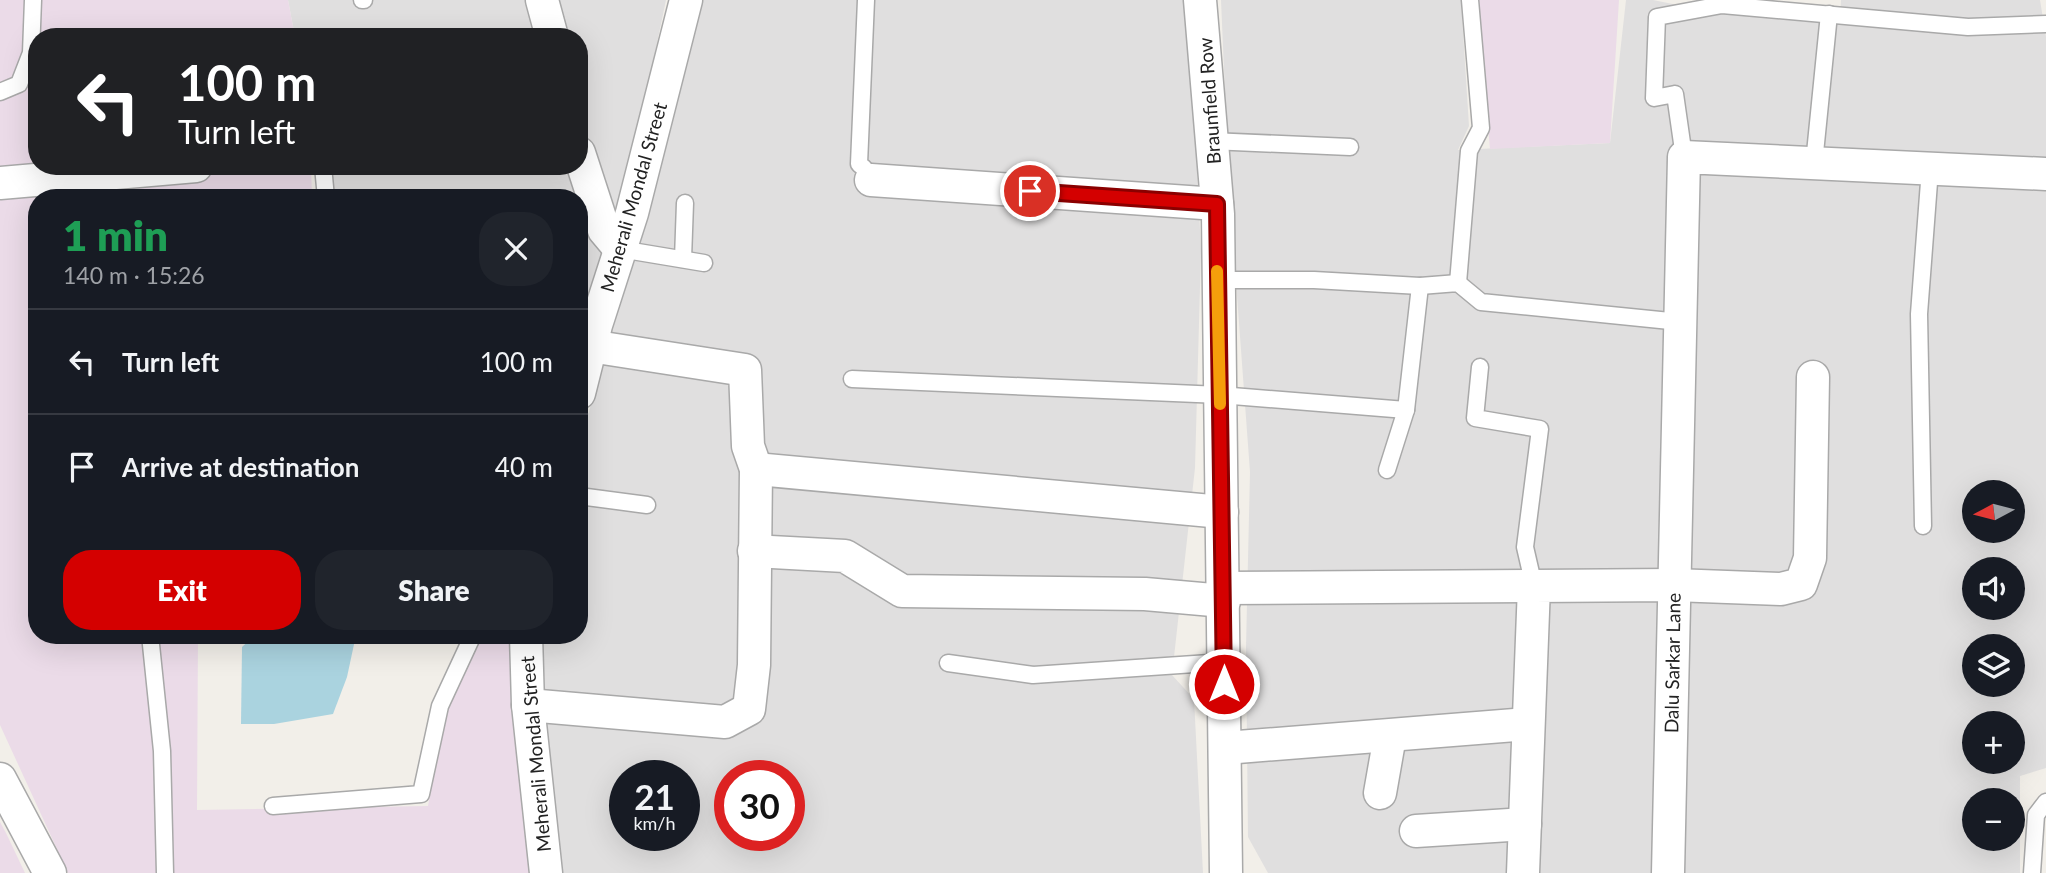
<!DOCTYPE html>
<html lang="en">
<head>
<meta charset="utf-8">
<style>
  :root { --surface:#171b24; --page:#20242c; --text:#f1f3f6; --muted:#9ea1a6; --line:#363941; --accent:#d40000 }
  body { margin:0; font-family:Lato,sans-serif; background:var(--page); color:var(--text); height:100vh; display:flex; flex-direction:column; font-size:26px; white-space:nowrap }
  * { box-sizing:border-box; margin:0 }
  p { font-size:23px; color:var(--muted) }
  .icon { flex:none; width:38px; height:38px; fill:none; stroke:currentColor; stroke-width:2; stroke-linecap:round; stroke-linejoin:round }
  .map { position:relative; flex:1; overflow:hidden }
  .sheet { position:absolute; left:28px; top:189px; width:560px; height:455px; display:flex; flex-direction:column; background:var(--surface); border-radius:28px; box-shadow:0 7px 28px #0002 }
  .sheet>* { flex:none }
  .top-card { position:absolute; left:28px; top:28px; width:560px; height:147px; border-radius:28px; box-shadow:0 7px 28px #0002; background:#202124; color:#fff; overflow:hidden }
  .needle { width:46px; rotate:263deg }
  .controls { position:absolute; left:1962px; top:480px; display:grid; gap:14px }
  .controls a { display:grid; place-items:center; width:63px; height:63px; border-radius:50%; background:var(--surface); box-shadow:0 7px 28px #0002; font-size:35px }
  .speed { position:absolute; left:609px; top:760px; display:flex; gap:14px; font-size:35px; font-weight:700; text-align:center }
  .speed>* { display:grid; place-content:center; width:91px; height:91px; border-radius:50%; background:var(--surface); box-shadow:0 7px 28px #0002; line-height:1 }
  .speed small { font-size:18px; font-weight:400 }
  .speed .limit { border:10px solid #d22; background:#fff; color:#111 }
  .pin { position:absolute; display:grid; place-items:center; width:60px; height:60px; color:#fff; margin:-30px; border:4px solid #fff; border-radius:50%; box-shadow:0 2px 7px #0007 }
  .me { position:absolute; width:77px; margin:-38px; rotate:0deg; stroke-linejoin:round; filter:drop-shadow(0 0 5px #0008) }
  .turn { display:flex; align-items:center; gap:24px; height:147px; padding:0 35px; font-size:32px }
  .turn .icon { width:91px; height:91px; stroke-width:2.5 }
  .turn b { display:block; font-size:49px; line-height:60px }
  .round { display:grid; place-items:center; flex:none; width:74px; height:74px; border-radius:28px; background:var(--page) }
  .headline { display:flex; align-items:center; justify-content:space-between; height:119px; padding:0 35px }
  h1 { font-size:42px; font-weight:800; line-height:52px; color:#1e9e55 }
  .action { display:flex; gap:14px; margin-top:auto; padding:14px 35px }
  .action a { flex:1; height:80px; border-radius:28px; background:var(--accent); color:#fff; font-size:28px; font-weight:800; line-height:80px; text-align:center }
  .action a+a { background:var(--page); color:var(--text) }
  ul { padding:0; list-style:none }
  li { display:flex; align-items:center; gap:21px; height:105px; padding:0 35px; border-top:2px solid var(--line) }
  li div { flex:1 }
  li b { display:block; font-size:26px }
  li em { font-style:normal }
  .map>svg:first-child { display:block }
  .residential { fill:#e0dfdf; fill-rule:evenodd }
  .industrial { fill:#ebdbe8 }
  .water { fill:#aad3df }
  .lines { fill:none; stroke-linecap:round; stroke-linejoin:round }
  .lane-casing { stroke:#a9a9a9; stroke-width:19 }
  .street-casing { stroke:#a9a9a9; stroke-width:35 }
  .lane { stroke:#fff; stroke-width:16 }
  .street { stroke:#fff; stroke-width:32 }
  .route-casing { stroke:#8a0000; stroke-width:18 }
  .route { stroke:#d40000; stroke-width:12 }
  .slow { stroke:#f59e0b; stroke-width:12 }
  .labels { text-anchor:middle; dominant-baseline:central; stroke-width:7; stroke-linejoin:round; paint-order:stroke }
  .street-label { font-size:19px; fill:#222; stroke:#fff }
</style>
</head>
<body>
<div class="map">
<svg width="2046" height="873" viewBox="0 0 2046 873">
  <rect width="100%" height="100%" fill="#f2efe9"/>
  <g class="residential">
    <polygon points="288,0 527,0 534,37 295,37"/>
    <polygon points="555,0 666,0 624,201 606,216 579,122 579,37 562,37"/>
    <path d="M 698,0 L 1185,0 L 1194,103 L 1201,251 L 1195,468 L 1172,675 L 1194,699 L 1203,873 L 558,873 L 534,635 L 579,635 L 579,432 L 589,412 L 631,242 ZM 625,775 L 684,775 L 684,835 L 625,835 ZM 730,775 L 789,775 L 789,835 L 730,835 Z"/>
    <path d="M 1221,0 L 1461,0 L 1469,126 L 1458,150 L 1610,143 L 1626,0 L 1653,0 L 1712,12 L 1840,21 L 1841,0 L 2040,0 L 2046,37 L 2046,768 L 2020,776 L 2020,873 L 1268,873 L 1248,837 L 1246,647 L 1250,472 L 1229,187 ZM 1974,492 L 2012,492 L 2012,530 L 1974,530 ZM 1974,569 L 2012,569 L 2012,607 L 1974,607 ZM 1974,646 L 2012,646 L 2012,684 L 1974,684 ZM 1974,723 L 2012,723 L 2012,761 L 1974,761 ZM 1974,800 L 2012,800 L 2012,838 L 1974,838 Z"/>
    <polygon points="329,166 574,166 604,250 579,329 579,198 333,198"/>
  </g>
  <g class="industrial">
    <polygon points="0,0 288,0 295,37 37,37 37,166 0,176"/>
    <polygon points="1477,0 1619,0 1610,143 1490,149"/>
    <polygon points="296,166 311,166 312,198 37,198 37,635 198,635 197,810 428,806 447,701 484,635 511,635 512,678 529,873 68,873 0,725 0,195"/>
    <polygon points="0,822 6,833 25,873 0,873"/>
  </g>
  <polygon class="water" points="255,635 356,635 347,677 333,714 274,724 241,724 242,647"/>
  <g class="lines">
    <defs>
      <g id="lane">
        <polyline points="362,0 364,0"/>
        <polyline points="0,92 19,84 31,53 33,0"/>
        <polyline points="1211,141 1350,147"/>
        <polyline points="1684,157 1675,94 1654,98 1657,17 1722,5 1968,27 2046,24"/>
        <polyline points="1814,163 1829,14"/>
        <polyline points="323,166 326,198"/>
        <polyline points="864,168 859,164 866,0"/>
        <polyline points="620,249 704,263"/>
        <polyline points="683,259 685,203"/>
        <polyline points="1217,280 1314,280 1420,286 1458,283 1481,302 1680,322"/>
        <polyline points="1458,283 1469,151 1481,128 1470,0"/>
        <polyline points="1480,367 1475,418 1540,429 1525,547 1534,586"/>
        <polyline points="852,379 1220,395 1406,410"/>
        <polyline points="1387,470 1406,410 1420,286"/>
        <polyline points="579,496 647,505"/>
        <polyline points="1923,526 1919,314 1930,169"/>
        <polyline points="150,635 162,751 165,873"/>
        <polyline points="948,663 1033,675 1224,662"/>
        <polyline points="273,806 421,794 440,706 473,635"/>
        <polyline points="2032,873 2036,815 2046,802"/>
      </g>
      <g id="street">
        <polyline points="542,0 552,37"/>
        <polyline points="1200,0 1218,214 1226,873"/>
        <polyline points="579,153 604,230 620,249"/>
        <polyline points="871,180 1217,204"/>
        <polyline points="0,183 196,166"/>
        <polyline points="579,393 596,325 632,213 686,0"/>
        <polyline points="756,469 1222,512"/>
        <polyline points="754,551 845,556 902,591 1145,594 1224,601"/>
        <polyline points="1223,588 1534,586"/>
        <polyline points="526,635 528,705 546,873"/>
        <polyline points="528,705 725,722 749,709 754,665 756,469 748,446 745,370 590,346"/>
        <polyline points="1225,748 1528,724"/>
        <polyline points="0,779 50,873"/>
        <polyline points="1380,793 1390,736"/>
        <polyline points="1416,831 1525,824"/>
        <polyline points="1523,873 1534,586 1674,585 1781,589 1801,584 1810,558 1813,377"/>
        <polyline points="1668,873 1684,157 2046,174"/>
      </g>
    </defs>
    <use href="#lane" class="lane-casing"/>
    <use href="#street" class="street-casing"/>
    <use href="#lane" class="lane"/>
    <use href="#street" class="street"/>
  </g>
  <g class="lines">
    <defs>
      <polyline id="route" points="1030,191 1217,204 1224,684"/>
    </defs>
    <use href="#route" class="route-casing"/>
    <use href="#route" class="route"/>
    <polyline class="slow" points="1217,271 1220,404"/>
  </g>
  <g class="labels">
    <g class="street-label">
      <text transform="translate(1209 101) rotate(-94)">Braunfield Row</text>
      <text transform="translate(633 197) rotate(-74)">Meherali Mondal Street</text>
      <text transform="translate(1672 663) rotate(-89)">Dalu Sarkar Lane</text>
      <text transform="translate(535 754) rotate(-95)">Meherali Mondal Street</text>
    </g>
  </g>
</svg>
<div class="controls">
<a><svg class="needle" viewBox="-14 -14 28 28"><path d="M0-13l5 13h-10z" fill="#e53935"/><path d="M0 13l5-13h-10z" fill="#9ea1a6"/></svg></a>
<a><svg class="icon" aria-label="sound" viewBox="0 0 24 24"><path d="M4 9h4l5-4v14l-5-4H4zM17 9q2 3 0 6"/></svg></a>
<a><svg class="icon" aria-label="layers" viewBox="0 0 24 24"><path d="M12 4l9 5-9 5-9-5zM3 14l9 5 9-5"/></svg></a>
<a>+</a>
<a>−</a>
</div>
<div class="speed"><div>21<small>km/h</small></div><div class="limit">30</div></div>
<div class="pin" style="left:1030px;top:191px;background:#d93025"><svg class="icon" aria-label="arrive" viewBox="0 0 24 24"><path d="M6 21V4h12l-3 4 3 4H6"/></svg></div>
<svg class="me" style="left:1224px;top:684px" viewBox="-20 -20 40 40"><circle r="17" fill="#d40000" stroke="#fff" stroke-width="3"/><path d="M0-11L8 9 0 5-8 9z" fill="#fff"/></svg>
<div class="top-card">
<div class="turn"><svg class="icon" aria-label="left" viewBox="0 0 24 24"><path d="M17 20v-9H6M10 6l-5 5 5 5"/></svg><div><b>100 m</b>Turn left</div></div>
</div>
<section class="sheet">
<div class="headline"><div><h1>1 min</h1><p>140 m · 15:26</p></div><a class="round"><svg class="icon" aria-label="close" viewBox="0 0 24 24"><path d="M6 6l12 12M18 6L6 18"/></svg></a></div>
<ul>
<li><svg class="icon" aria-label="left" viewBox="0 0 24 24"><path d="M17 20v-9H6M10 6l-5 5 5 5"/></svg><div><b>Turn left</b></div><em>100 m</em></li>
<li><svg class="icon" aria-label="arrive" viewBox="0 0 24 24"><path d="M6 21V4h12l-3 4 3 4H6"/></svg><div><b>Arrive at destination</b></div><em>40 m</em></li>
</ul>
<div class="action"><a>Exit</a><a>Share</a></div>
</section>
</div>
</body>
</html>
